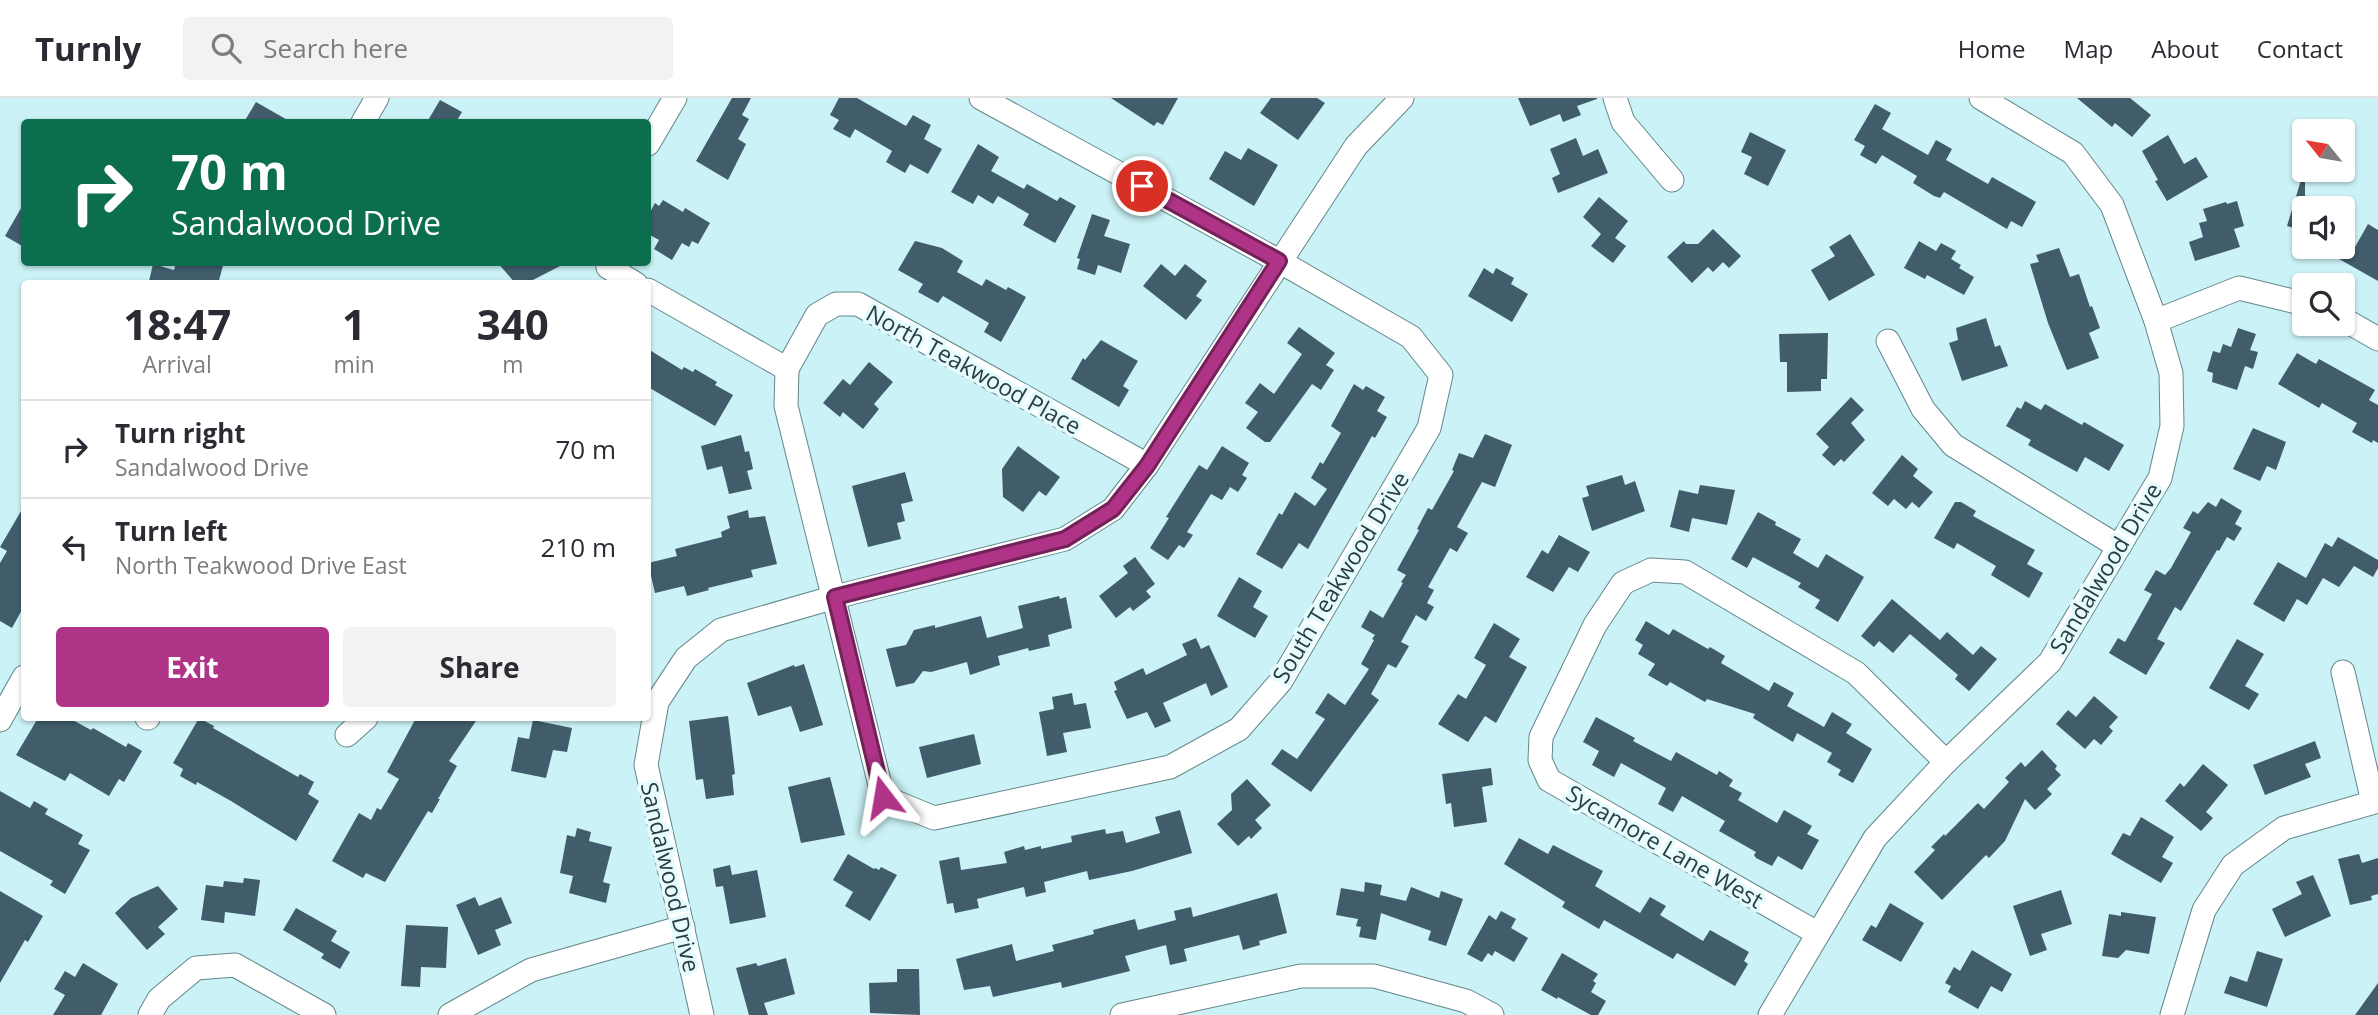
<!DOCTYPE html>
<html lang="en">
<head>
<meta charset="utf-8">
<style>
  :root { --surface:#fff; --page:#f2f2f3; --text:#2b2b33; --muted:#7c7c81; --line:#e1e1e2; --accent:#af3487 }
  body { margin:0; font-family:"Open Sans",sans-serif; background:var(--page); color:var(--text); height:100vh; display:flex; flex-direction:column; font-size:26px; white-space:nowrap }
  * { box-sizing:border-box; margin:0 }
  p { font-size:23px; color:var(--muted) }
  .icon { flex:none; width:38px; height:38px; fill:none; stroke:currentColor; stroke-width:2; stroke-linecap:round; stroke-linejoin:round }
  .map { position:relative; flex:1; overflow:hidden }
  .sheet { position:absolute; left:21px; top:182px; width:630px; height:441px; display:flex; flex-direction:column; background:var(--surface); border-radius:7px; box-shadow:0 2px 5px #0004 }
  .sheet>* { flex:none }
  .top-card { position:absolute; left:21px; top:21px; width:630px; height:147px; border-radius:7px; box-shadow:0 2px 5px #0004; background:#0b6e4f; color:#fff; overflow:hidden }
  .needle { width:46px; rotate:300deg }
  .buttons { position:absolute; left:2292px; top:21px; display:grid; gap:14px }
  .buttons a { display:grid; place-items:center; width:63px; height:63px; border-radius:7px; background:var(--surface); box-shadow:0 2px 5px #0004; font-size:35px }
  .pin { position:absolute; display:grid; place-items:center; width:60px; height:60px; color:#fff; margin:-30px; border:4px solid #fff; border-radius:50%; box-shadow:0 2px 7px #0007 }
  .me { position:absolute; width:77px; margin:-38px; rotate:346deg; stroke-linejoin:round; filter:drop-shadow(0 0 5px #0008) }
  .turn { display:flex; align-items:center; gap:24px; height:147px; padding:0 35px; font-size:32px }
  .turn .icon { width:91px; height:91px; stroke-width:2.5 }
  .turn b { display:block; font-size:49px; line-height:60px }
  .eta { display:flex; justify-content:space-evenly; align-items:center; height:119px; text-align:center }
  .eta b { font-size:42px; font-weight:700; line-height:49px }
  .cta { display:flex; gap:14px; margin-top:auto; padding:14px 35px }
  .cta a { flex:1; height:80px; border-radius:7px; background:var(--accent); color:#fff; font-size:28px; font-weight:700; line-height:80px; text-align:center }
  .cta a+a { background:var(--page); color:var(--text) }
  ul { padding:0; list-style:none }
  li { display:flex; align-items:center; gap:21px; height:98px; padding:0 35px; border-top:2px solid var(--line) }
  li div { flex:1 }
  li b { display:block; font-size:26px }
  li em { font-style:normal }
  header { display:flex; align-items:center; gap:42px; box-sizing:border-box; height:98px; padding:0 35px; background:var(--surface); border-bottom:2px solid var(--line) }
  header strong { font-size:33px }
  nav { display:flex; gap:38px; margin-inline-start:auto; font-size:24px }
  .search { width:490px; height:63px; background:var(--page); display:flex; align-items:center; gap:18px; box-sizing:border-box; padding:0 24px; border-radius:7px; color:var(--muted); font-size:26px }
  .map>svg:first-child { display:block }
  .building { fill:#415d6c }
  .lines { fill:none; stroke-linecap:round; stroke-linejoin:round }
  .street-casing { stroke:#62878b; stroke-width:25 }
  .street { stroke:#fff; stroke-width:23 }
  .route-casing { stroke:#722258; stroke-width:18 }
  .route { stroke:#af3487; stroke-width:12 }
  .labels { text-anchor:middle; dominant-baseline:central; stroke-width:7; stroke-linejoin:round; paint-order:stroke }
  .street-label { font-size:23px; fill:#2d3d3f; stroke:#e5fcff }
</style>
</head>
<body>
<header>
<strong>Turnly</strong>
<div class="search"><svg class="icon" aria-label="search" viewBox="0 0 24 24"><circle cx="10" cy="10" r="6"/><path d="M15 15l6 6"/></svg>Search here</div>
<nav><a>Home</a><a>Map</a><a>About</a><a>Contact</a></nav>
</header>
<div class="map">
<svg width="2378" height="917" viewBox="0 0 2378 917">
  <rect width="100%" height="100%" fill="#cbf2f6"/>
  <g class="building">
    <polygon points="732,0 751,0 742,17 749,21 738,41 746,46 728,82 696,63"/>
    <polygon points="839,0 857,0 906,28 913,17 931,27 924,41 942,51 928,76 910,66 905,75 886,64 892,53 855,31 850,40 833,31 839,22 830,17"/>
    <polygon points="1111,0 1178,0 1163,27 1157,24 1154,28"/>
    <polygon points="1271,0 1317,0 1325,5 1298,42 1260,15"/>
    <polygon points="1518,0 1597,0 1597,1 1577,8 1581,17 1563,24 1560,16 1530,28"/>
    <polygon points="2077,0 2130,0 2151,17 2132,39 2115,25 2112,29"/>
    <polygon points="440,2 462,14 456,24 427,24"/>
    <polygon points="256,4 291,24 244,24"/>
    <polygon points="1875,6 1891,15 1882,31 1928,57 1936,42 1952,51 1946,62 1988,86 1992,79 2036,104 2022,129 2011,123 2007,131 1944,94 1940,100 1934,98 1913,85 1917,78 1882,57 1876,66 1860,57 1865,48 1854,42"/>
    <polygon points="1750,34 1786,52 1768,88 1744,76 1752,59 1741,54"/>
    <polygon points="2168,37 2184,66 2196,59 2208,79 2167,103 2155,83 2158,82 2142,53"/>
    <polygon points="1576,40 1583,58 1598,51 1608,75 1558,95 1552,80 1560,76 1550,51"/>
    <polygon points="978,46 999,59 991,73 1024,91 1027,86 1057,103 1060,99 1076,108 1055,145 1023,127 1029,116 998,98 993,106 978,97 973,106 951,94"/>
    <polygon points="1248,50 1278,67 1254,108 1209,81 1225,53 1241,62"/>
    <polygon points="2301,82 2305,83 2305,133 2287,128"/>
    <polygon points="1599,99 1628,123 1615,140 1626,148 1613,165 1591,148 1601,136 1583,119"/>
    <polygon points="663,102 683,114 685,110 710,125 698,146 692,143 689,149 682,145 672,162 654,151 659,142 648,136 648,118 655,105 659,108"/>
    <polygon points="2237,103 2244,128 2234,131 2240,149 2195,163 2189,144 2203,139 2199,125 2207,123 2203,111 2226,104 2227,106"/>
    <polygon points="24,105 24,149 5,138"/>
    <polygon points="1092,116 1110,122 1104,138 1130,146 1121,175 1098,167 1095,177 1077,171 1080,161 1077,160"/>
    <polygon points="2368,126 2378,132 2378,183 2318,149 2355,149"/>
    <polygon points="1713,131 1741,158 1729,170 1723,164 1713,174 1708,169 1692,185 1667,159 1684,143 1686,146 1698,146"/>
    <polygon points="1850,136 1875,177 1829,203 1811,172 1835,158 1829,149"/>
    <polygon points="915,143 942,150 963,163 957,174 982,188 986,181 1006,192 1008,189 1026,199 1001,244 984,234 989,225 943,198 938,205 918,194 923,186 898,172"/>
    <polygon points="1919,143 1936,153 1941,145 1956,153 1951,161 1961,167 1959,170 1974,179 1964,197 1927,177 1925,181 1904,170"/>
    <polygon points="2059,150 2070,179 2079,176 2090,209 2092,208 2100,230 2089,235 2099,260 2067,272 2048,225 2030,166 2039,164 2036,157"/>
    <polygon points="176,164 224,164 218,186 159,186 149,183 153,166 174,172"/>
    <polygon points="497,164 568,164 525,186 516,186"/>
    <polygon points="1161,166 1175,178 1185,166 1207,183 1196,198 1202,202 1186,222 1143,188"/>
    <polygon points="1484,170 1493,176 1496,170 1514,180 1511,186 1528,196 1512,224 1468,198"/>
    <polygon points="1986,220 1995,249 2000,247 2008,268 1962,283 1949,245 1958,242 1956,230"/>
    <polygon points="1299,229 1335,255 1326,267 1334,272 1321,292 1312,286 1270,344 1265,344 1246,330 1258,314 1245,305 1260,285 1274,296 1302,256 1287,245"/>
    <polygon points="2238,230 2256,236 2250,252 2258,254 2253,271 2245,268 2237,292 2212,284 2213,275 2207,273 2213,253 2220,255 2223,246 2231,249"/>
    <polygon points="1828,235 1827,281 1821,281 1821,293 1787,294 1787,264 1780,264 1779,236"/>
    <polygon points="1101,242 1138,263 1123,288 1129,292 1119,309 1071,281 1083,260 1085,262"/>
    <polygon points="648,251 682,272 684,269 693,274 695,271 717,284 715,287 733,297 715,328 648,289"/>
    <polygon points="2297,255 2316,266 2319,261 2375,292 2369,302 2378,307 2378,345 2373,342 2372,345 2352,334 2357,325 2322,305 2319,310 2278,286"/>
    <polygon points="869,264 893,284 874,306 879,311 863,331 843,314 840,319 823,305 843,281 850,287"/>
    <polygon points="1354,286 1363,292 1366,288 1385,299 1377,313 1387,319 1375,340 1372,338 1308,451 1299,445 1282,471 1256,456 1279,415 1282,417 1295,394 1315,408 1327,391 1311,380 1320,364 1323,366 1341,335 1331,328"/>
    <polygon points="1851,299 1864,312 1851,325 1865,342 1844,364 1841,361 1834,368 1822,357 1829,349 1816,336"/>
    <polygon points="2025,303 2041,312 2045,306 2082,327 2084,324 2124,347 2109,373 2085,359 2077,374 2028,347 2031,342 2006,328 2017,309 2021,311"/>
    <polygon points="2253,330 2286,344 2276,372 2267,368 2260,383 2233,371"/>
    <polygon points="1485,336 1512,347 1495,389 1482,384 1457,429 1468,435 1457,454 1450,450 1428,489 1434,492 1427,505 1434,509 1426,523 1416,517 1401,544 1409,548 1396,570 1388,566 1371,596 1379,602 1311,694 1271,666 1282,651 1297,661 1325,621 1315,615 1328,595 1345,607 1369,571 1361,566 1374,542 1372,541 1375,537 1361,529 1370,512 1383,520 1403,485 1401,484 1406,477 1397,472 1419,432 1417,431 1428,410 1432,412 1454,373 1452,372 1459,355 1473,360"/>
    <polygon points="741,337 745,354 749,353 753,371 747,373 752,391 729,396 722,368 707,372 701,348"/>
    <polygon points="1018,348 1060,379 1046,398 1039,393 1023,414 1003,399 1002,371"/>
    <polygon points="1222,348 1249,365 1242,377 1247,380 1238,394 1230,389 1222,402 1211,396 1187,434 1193,437 1184,450 1179,447 1168,462 1150,450 1169,420 1166,419 1199,367 1207,372"/>
    <polygon points="1902,357 1918,371 1913,378 1933,394 1919,410 1912,404 1906,411 1894,401 1888,408 1872,395"/>
    <polygon points="905,374 913,403 901,406 905,423 897,425 901,441 868,449 852,388"/>
    <polygon points="1622,377 1625,387 1635,383 1645,413 1592,433 1582,400 1589,398 1586,388"/>
    <polygon points="1700,387 1735,392 1727,427 1692,420 1689,434 1670,429 1679,392 1698,396"/>
    <polygon points="2221,400 2242,413 2235,426 2242,430 2234,443 2227,439 2219,453 2217,452 2181,513 2175,509 2157,541 2165,545 2146,577 2109,555 2118,540 2125,544 2152,496 2144,492 2156,472 2165,477 2171,470 2191,434 2183,430 2193,413 2198,416 2208,404 2216,409"/>
    <polygon points="1955,404 1961,404 1976,413 1973,418 2035,452 2027,466 2043,475 2029,500 1991,477 1996,468 1957,445 1954,451 1934,440"/>
    <polygon points="24,408 24,508 12,530 0,523 0,465 7,453 0,449"/>
    <polygon points="748,412 749,420 765,418 777,466 751,472 753,479 708,490 709,492 687,498 684,488 655,495 648,465 677,458 675,451 722,439 721,434 730,430 727,418"/>
    <polygon points="1758,414 1776,424 1775,427 1801,441 1793,455 1818,470 1826,456 1864,479 1838,524 1815,510 1820,502 1798,489 1801,485 1753,459 1747,470 1731,461"/>
    <polygon points="1559,437 1590,454 1578,474 1569,469 1553,494 1526,479 1542,452 1548,456"/>
    <polygon points="2338,439 2378,462 2378,470 2373,479 2354,468 2339,489 2323,480 2307,507 2297,501 2284,524 2253,506 2278,464 2306,480 2325,445 2332,449"/>
    <polygon points="1135,459 1155,486 1146,493 1151,499 1133,513 1130,509 1116,520 1099,498 1128,475 1123,468"/>
    <polygon points="1239,479 1262,493 1253,509 1268,518 1255,540 1217,518"/>
    <polygon points="1059,498 1060,501 1066,499 1072,530 1048,537 1050,548 1029,553 1028,550 998,558 1000,567 970,577 967,564 931,574 923,573 914,585 896,589 886,551 906,547 914,532 935,527 935,530 981,518 987,540 1023,530 1018,508"/>
    <polygon points="1892,501 1940,542 1947,534 1973,557 1981,548 1997,561 1969,593 1955,581 1958,577 1910,536 1893,555 1879,543 1874,549 1861,538"/>
    <polygon points="1646,523 1669,537 1673,531 1708,551 1710,549 1725,558 1721,565 1769,593 1774,584 1794,595 1787,608 1824,629 1832,614 1852,626 1846,635 1872,651 1853,685 1838,677 1841,672 1827,664 1832,655 1797,635 1793,644 1753,620 1755,616 1707,601 1705,604 1670,584 1667,588 1648,577 1655,566 1638,556 1643,547 1635,542"/>
    <polygon points="1494,525 1520,541 1509,559 1527,569 1496,625 1485,618 1468,644 1438,626 1458,596 1466,601 1486,567 1474,560"/>
    <polygon points="1196,540 1201,551 1209,547 1228,589 1211,598 1206,585 1163,605 1171,623 1155,630 1147,614 1127,621 1114,593 1117,592 1114,584 1143,570 1146,577 1187,557 1182,546"/>
    <polygon points="2237,541 2264,556 2245,588 2259,596 2249,612 2209,590"/>
    <polygon points="804,566 823,627 800,634 791,608 758,618 747,585 794,567 795,569"/>
    <polygon points="1072,595 1074,607 1086,605 1091,630 1063,635 1067,654 1047,658 1039,614 1054,611 1052,599"/>
    <polygon points="2094,598 2118,619 2109,629 2113,633 2101,647 2094,641 2085,651 2056,626 2068,612 2076,619"/>
    <polygon points="728,618 735,676 732,677 734,697 706,701 703,681 696,682 689,623"/>
    <polygon points="1596,619 1635,640 1633,643 1671,663 1676,654 1717,677 1719,673 1733,682 1729,688 1742,695 1738,702 1777,725 1784,712 1812,728 1807,736 1819,742 1802,772 1778,758 1772,768 1756,760 1754,757 1756,754 1719,733 1725,723 1682,698 1673,714 1658,706 1666,690 1621,665 1614,679 1592,667 1599,653 1583,644"/>
    <polygon points="38,620 69,620 91,632 93,630 126,649 128,645 142,653 124,684 119,681 109,698 70,675 65,683 16,657"/>
    <polygon points="199,620 214,628 213,630 265,660 298,679 300,676 314,684 308,696 319,703 296,743 231,703 197,684 196,687 180,678 183,671 173,665"/>
    <polygon points="416,620 478,620 449,663 457,668 438,701 440,701 432,715 428,713 385,784 366,775 363,780 332,763 359,715 371,722 377,710 381,712 399,681 387,674"/>
    <polygon points="533,622 572,630 567,654 553,652 546,680 511,673 518,639 529,641"/>
    <polygon points="974,636 981,666 927,680 919,649"/>
    <polygon points="2315,643 2321,660 2305,666 2311,679 2265,697 2253,667"/>
    <polygon points="2042,652 2057,668 2055,671 2061,677 2047,691 2052,696 2035,712 2025,701 2005,743 1989,760 1986,757 1942,802 1914,774 1935,752 1931,749 1944,736 1945,738 1978,705 1984,711 2009,684 2005,680 2021,664 2025,669"/>
    <polygon points="2203,666 2228,687 2206,714 2213,720 2201,733 2165,703 2180,685 2184,689"/>
    <polygon points="1491,670 1493,687 1482,689 1487,724 1454,729 1451,705 1446,706 1442,676"/>
    <polygon points="830,679 845,737 801,745 788,689"/>
    <polygon points="1247,681 1271,707 1255,722 1262,730 1251,741 1249,738 1238,748 1217,726 1232,712 1231,696"/>
    <polygon points="0,693 30,710 34,703 48,711 45,716 83,737 78,746 90,752 65,796 50,787 53,783 0,753"/>
    <polygon points="1180,712 1192,755 1132,773 1089,782 1087,773 1044,784 1046,794 1026,799 1024,789 977,801 979,810 955,815 953,805 947,806 939,763 959,759 961,772 1007,765 1004,754 1024,748 1025,752 1041,748 1041,751 1072,744 1071,738 1105,731 1106,736 1123,733 1126,745 1160,735 1155,719"/>
    <polygon points="2141,719 2174,739 2162,759 2173,765 2161,785 2111,756 2123,735 2130,738"/>
    <polygon points="577,730 591,734 589,743 612,749 603,784 610,786 606,805 569,795 573,778 560,775 567,737 575,739"/>
    <polygon points="1519,740 1548,756 1553,747 1603,773 1595,788 1640,815 1650,799 1666,808 1660,817 1703,843 1710,832 1749,854 1744,863 1748,866 1735,888 1677,855 1673,861 1604,822 1599,831 1562,809 1565,804 1504,766"/>
    <polygon points="848,756 874,771 875,770 879,772 881,769 897,777 870,823 845,808 853,794 833,782"/>
    <polygon points="2359,756 2362,765 2378,760 2378,796 2371,798 2372,802 2350,807 2338,761"/>
    <polygon points="730,767 732,777 757,772 766,819 730,826 723,788 716,789 713,771"/>
    <polygon points="2313,777 2331,818 2285,839 2272,811 2302,796 2296,784"/>
    <polygon points="244,780 260,782 255,818 225,814 224,825 201,822 206,787 223,789 224,783 243,785"/>
    <polygon points="1365,784 1382,787 1380,797 1406,803 1411,789 1439,800 1441,793 1463,801 1446,848 1428,842 1431,833 1381,815 1376,842 1359,839 1361,829 1356,828 1358,821 1336,817 1341,790 1364,794"/>
    <polygon points="158,788 178,811 158,829 165,836 147,852 115,815 131,800"/>
    <polygon points="2061,792 2072,826 2041,836 2047,852 2030,858 2013,808"/>
    <polygon points="0,793 43,818 28,844 25,842 0,885"/>
    <polygon points="1277,795 1287,835 1259,843 1260,847 1243,852 1239,837 1184,851 1187,863 1170,867 1166,847 1125,858 1130,873 1062,890 1061,884 993,899 990,888 964,892 956,861 1012,846 1016,863 1054,853 1052,847 1094,836 1093,832 1135,821 1138,832 1176,822 1174,813 1191,809 1193,819"/>
    <polygon points="475,799 479,808 501,799 512,825 495,832 501,847 478,857 456,807"/>
    <polygon points="1890,805 1924,825 1901,864 1862,842 1871,827 1876,830"/>
    <polygon points="296,810 337,833 331,843 350,854 340,871 321,860 324,856 283,832"/>
    <polygon points="1501,813 1516,821 1511,830 1528,840 1514,864 1495,853 1492,858 1488,855 1482,864 1467,856 1489,817 1496,822"/>
    <polygon points="2121,814 2156,819 2149,856 2126,852 2118,860 2102,858 2109,816 2121,818"/>
    <polygon points="406,827 448,829 446,870 421,869 420,889 401,888"/>
    <polygon points="1972,852 2012,876 2002,894 1991,888 1978,911 1948,894 1951,888 1945,885 1954,869 1960,873"/>
    <polygon points="2257,853 2283,861 2267,909 2224,895 2230,878 2247,884"/>
    <polygon points="1562,855 1598,876 1593,883 1596,885 1591,894 1606,903 1598,917 1591,917 1558,899 1557,901 1541,892"/>
    <polygon points="786,860 795,896 764,905 768,917 749,917 736,870 756,865 758,868"/>
    <polygon points="83,865 118,886 101,917 53,917 65,897 54,891 65,873 75,879"/>
    <polygon points="897,871 919,871 920,917 870,915 869,885 897,884"/>
    <polygon points="2378,885 2378,917 2355,917"/>
  </g>
  <g class="lines">
    <defs>
      <g id="street">
        <polyline points="981,0 1279,163 1411,239 1441,277 1429,330 1281,583 1239,631 1170,669 934,720 883,699 786,308 787,271 817,217 836,206 858,206 1147,367"/>
        <polyline points="1615,0 1623,24 1672,82"/>
        <polyline points="363,24 377,0"/>
        <polyline points="648,46 675,0"/>
        <polyline points="607,164 608,169 636,186"/>
        <polyline points="648,192 787,271"/>
        <polyline points="2343,221 2378,241"/>
        <polyline points="2156,223 2239,190 2305,206"/>
        <polyline points="1888,243 1923,311 1953,347 2119,449"/>
        <polyline points="2343,574 2373,704"/>
        <polyline points="147,620 148,620"/>
        <polyline points="0,622 24,579"/>
        <polyline points="347,637 366,620"/>
        <polyline points="1817,835 1549,682 1540,662 1541,639 1595,527 1623,485 1651,472 1685,474 1856,575 1946,664"/>
        <polyline points="150,917 159,901 196,870 235,867 324,917"/>
        <polyline points="450,917 531,872 683,829"/>
        <polyline points="702,917 646,667 657,604 686,560 721,532 835,499 1065,441 1113,411 1147,367 1356,48 1402,0"/>
        <polyline points="1122,917 1301,878 1374,878 1466,903 1492,917"/>
        <polyline points="1770,917 1875,740 1946,664 2050,564 2160,380 2172,328 2171,275 2156,223 2112,107 2073,55 1981,0"/>
        <polyline points="2172,917 2204,812 2233,767 2284,730 2378,703"/>
      </g>
    </defs>
    <use href="#street" class="street-casing"/>
    <use href="#street" class="street"/>
  </g>
  <g class="lines">
    <defs>
      <polyline id="route" points="883,699 835,499 1065,441 1113,411 1147,368 1279,163 1142,88"/>
    </defs>
    <use href="#route" class="route-casing"/>
    <use href="#route" class="route"/>
  </g>
  <g class="labels">
    <g class="street-label">
      <text transform="translate(974 271) rotate(29)">North Teakwood Place</text>
      <text transform="translate(2105 470) rotate(-59)">Sandalwood Drive</text>
      <text transform="translate(1340 479) rotate(-59)">South Teakwood Drive</text>
      <text transform="translate(1665 748) rotate(30)">Sycamore Lane West</text>
      <text transform="translate(671 779) rotate(77)">Sandalwood Drive</text>
    </g>
  </g>
</svg>
<div class="buttons">
<a><svg class="needle" viewBox="-14 -14 28 28"><path d="M0-13l5 13h-10z" fill="#e53935"/><path d="M0 13l5-13h-10z" fill="#7c7c81"/></svg></a>
<a><svg class="icon" aria-label="sound" viewBox="0 0 24 24"><path d="M4 9h4l5-4v14l-5-4H4zM17 9q2 3 0 6"/></svg></a>
<a><svg class="icon" aria-label="search" viewBox="0 0 24 24"><circle cx="10" cy="10" r="6"/><path d="M15 15l6 6"/></svg></a>
</div>
<div class="pin" style="left:1142px;top:88px;background:#d93025"><svg class="icon" aria-label="arrive" viewBox="0 0 24 24"><path d="M6 21V4h12l-3 4 3 4H6"/></svg></div>
<svg class="me" style="left:883px;top:699px" viewBox="-20 -20 40 40"><path d="M0-17L14 15 0 8-14 15z" fill="#af3487" stroke="#fff" stroke-width="4"/></svg>
<div class="top-card">
<div class="turn"><svg class="icon" aria-label="right" viewBox="0 0 24 24"><path d="M7 20v-9h11M14 6l5 5-5 5"/></svg><div><b>70 m</b>Sandalwood Drive</div></div>
</div>
<section class="sheet">
<div class="eta">
<div><b>18:47</b><p>Arrival</p></div>
<div><b>1</b><p>min</p></div>
<div><b>340</b><p>m</p></div>
</div>
<ul>
<li><svg class="icon" aria-label="right" viewBox="0 0 24 24"><path d="M7 20v-9h11M14 6l5 5-5 5"/></svg><div><b>Turn right</b><p>Sandalwood Drive</p></div><em>70 m</em></li>
<li><svg class="icon" aria-label="left" viewBox="0 0 24 24"><path d="M17 20v-9H6M10 6l-5 5 5 5"/></svg><div><b>Turn left</b><p>North Teakwood Drive East</p></div><em>210 m</em></li>
</ul>
<div class="cta"><a>Exit</a><a>Share</a></div>
</section>
</div>
</body>
</html>
